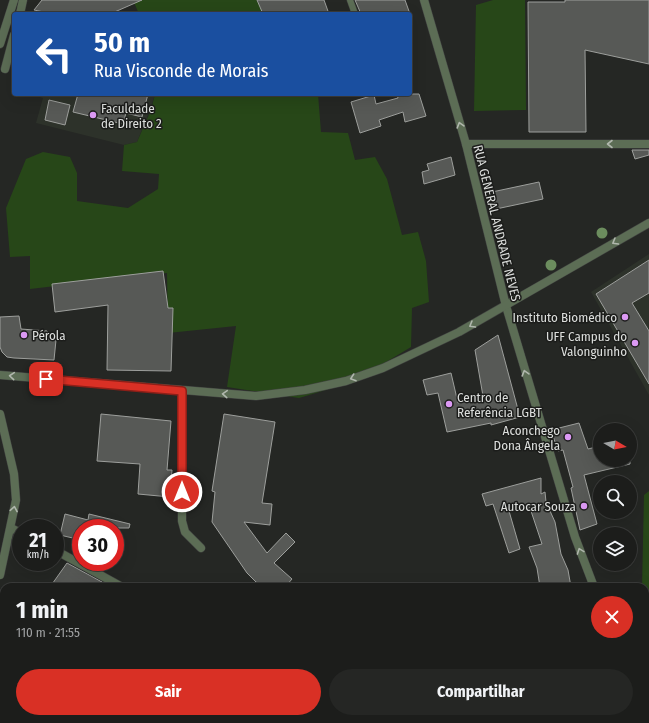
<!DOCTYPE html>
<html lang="pt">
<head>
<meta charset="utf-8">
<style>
  :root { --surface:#1c1d1b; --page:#252624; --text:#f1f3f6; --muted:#a0a2a3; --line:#3a3b3a; --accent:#d93025 }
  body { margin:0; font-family:"Fira Sans Condensed",sans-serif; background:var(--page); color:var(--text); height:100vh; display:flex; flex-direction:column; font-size:15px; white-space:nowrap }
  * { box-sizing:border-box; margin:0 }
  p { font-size:13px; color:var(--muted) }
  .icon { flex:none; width:22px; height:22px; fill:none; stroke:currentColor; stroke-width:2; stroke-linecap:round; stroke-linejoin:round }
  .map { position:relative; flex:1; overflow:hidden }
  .drawer { position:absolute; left:0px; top:583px; width:649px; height:140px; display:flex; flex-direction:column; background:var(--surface); border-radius:12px 12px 0 0; box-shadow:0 4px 16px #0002,0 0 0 1px var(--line) }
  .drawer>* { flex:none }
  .hud { position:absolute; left:12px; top:12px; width:400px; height:84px; border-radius:4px; box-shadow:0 4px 16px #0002,0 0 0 1px var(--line); background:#1a4fa0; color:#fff; overflow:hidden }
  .needle { width:26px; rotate:100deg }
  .buttons { position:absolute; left:593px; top:423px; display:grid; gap:8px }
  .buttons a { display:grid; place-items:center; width:44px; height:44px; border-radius:50%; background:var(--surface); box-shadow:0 4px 16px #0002,0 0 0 1px var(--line); font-size:20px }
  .speed { position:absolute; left:12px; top:519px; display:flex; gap:8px; font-size:20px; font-weight:700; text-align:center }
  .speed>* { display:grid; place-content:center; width:52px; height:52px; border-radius:50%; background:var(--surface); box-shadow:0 4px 16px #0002,0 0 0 1px var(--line); line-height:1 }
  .speed small { font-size:10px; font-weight:400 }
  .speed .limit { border:6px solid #d22; background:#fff; color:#111 }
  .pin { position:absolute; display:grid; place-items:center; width:34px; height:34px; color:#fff; margin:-17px; border-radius:8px; box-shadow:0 2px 6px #0006 }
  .me { position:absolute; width:44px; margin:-22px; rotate:0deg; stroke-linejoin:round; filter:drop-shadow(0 0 3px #0008) }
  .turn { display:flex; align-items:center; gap:14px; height:84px; padding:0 16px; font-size:18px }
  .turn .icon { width:52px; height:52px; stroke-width:2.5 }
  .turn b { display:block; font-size:28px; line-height:34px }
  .round { display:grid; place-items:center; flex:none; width:42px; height:42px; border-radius:21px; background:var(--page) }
  .headline { display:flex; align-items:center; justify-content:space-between; height:68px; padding:0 16px }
  h1 { font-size:24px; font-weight:700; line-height:30px }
  .action { display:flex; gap:8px; margin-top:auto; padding:8px 16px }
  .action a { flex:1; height:46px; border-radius:24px; background:var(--accent); color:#fff; font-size:16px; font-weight:700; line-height:46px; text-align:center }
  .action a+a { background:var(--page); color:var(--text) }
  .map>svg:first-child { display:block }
  .built { fill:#2d322a }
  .green { fill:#274718 }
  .building { fill:#575956; stroke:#9d9f9c }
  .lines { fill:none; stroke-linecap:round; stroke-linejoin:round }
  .service-casing { stroke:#424442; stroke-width:7 }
  .minor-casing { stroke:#424442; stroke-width:9 }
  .tertiary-casing { stroke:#424442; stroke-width:9 }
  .service { stroke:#5c6d55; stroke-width:6 }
  .minor { stroke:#5c6d55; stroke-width:8 }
  .tertiary { stroke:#5c6d55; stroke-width:8 }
  .tree { fill:#6c8d5e }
  .oneway { stroke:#b0b7ad }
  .route-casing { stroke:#8d1f18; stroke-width:10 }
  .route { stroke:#d93025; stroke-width:7 }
  .poi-dot { fill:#dc99f4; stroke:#1c1d1b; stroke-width:1.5 }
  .labels { text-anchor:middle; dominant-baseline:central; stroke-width:3; stroke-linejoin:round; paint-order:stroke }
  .poi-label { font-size:13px; fill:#dddfdd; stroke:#1c1d1b; text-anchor:end }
  .street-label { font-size:13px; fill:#dddfdd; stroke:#1c1d1b }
</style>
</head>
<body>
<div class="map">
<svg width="649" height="723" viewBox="0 0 649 723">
  <rect width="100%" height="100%" fill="#252724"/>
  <g class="built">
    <polygon points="30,94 155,94 151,107 137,142 124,145 36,123 43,98"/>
    <polygon points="649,254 649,395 591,292"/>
  </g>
  <g class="green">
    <polygon points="133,0 266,0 266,14 139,14"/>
    <polygon points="493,0 525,0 526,110 474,111 476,5"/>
    <polygon points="155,94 318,94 321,132 348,133 355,160 375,157 387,179 402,235 418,232 426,261 429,302 412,308 411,347 353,382 299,398 227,387 236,326 168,333 167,273 30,289 30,256 10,257 6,208 26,159 43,152 70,157 77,173 77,201 128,208 158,189 159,174 122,171 124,145 137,142 151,110"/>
    <polygon points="649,491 649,692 645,683 645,587 642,587 644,495"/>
  </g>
  <g class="building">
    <polygon points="42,0 142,0 110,14 54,14 34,10"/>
    <polygon points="257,0 324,0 329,14 263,14"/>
    <polygon points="355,0 405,0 410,14 361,14"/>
    <polygon points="565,0 649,0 649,64 585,50 586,132 529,132 528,2 565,2"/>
    <polygon points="78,94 148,94 142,117 126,113 123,124 73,112"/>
    <polygon points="397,94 419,94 426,116 405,122 403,112 379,120 381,126 360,133 351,102 374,95 376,104 398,98"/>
    <polygon points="49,100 70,105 65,125 45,120"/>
    <polygon points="632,150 649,150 649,155 635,159"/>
    <polygon points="451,157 455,175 424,184 422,172 429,170 427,164"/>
    <polygon points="539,182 543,199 496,209 492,192"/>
    <polygon points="649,260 649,293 632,303 649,331 649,384 596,294"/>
    <polygon points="163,271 168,308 173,308 171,371 107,370 108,305 55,312 52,284"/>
    <polygon points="19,316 21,329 47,331 47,339 56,340 54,360 14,358 7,357 2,352 0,347 0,317"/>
    <polygon points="498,335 520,417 491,425 491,423 447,432 438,393 427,395 423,380 451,373 458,403 483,396 475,350"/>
    <polygon points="101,414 171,421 167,470 172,470 170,497 138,494 140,464 97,461"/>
    <polygon points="224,414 275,422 262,503 272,504 270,525 244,522 267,553 286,533 295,542 274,563 292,579 285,587 263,587 256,582 247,573 212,522 215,492 212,491"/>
    <polygon points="579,423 588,449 600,446 600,460 630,460 630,464 584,475 597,524 580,530 571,488 573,487 563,450 558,451 551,430"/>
    <polygon points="541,478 541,494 545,492 546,502 555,522 561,554 568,570 571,587 540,587 537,568 529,547 542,544 530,508 509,511 520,549 509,553 493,504 486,506 482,494"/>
    <polygon points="65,514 88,520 89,514 130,524 129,528 81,528 81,540 60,535"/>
    <polygon points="67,563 102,582 109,587 50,587"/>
  </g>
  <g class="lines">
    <defs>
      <polyline id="service" points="350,0 355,14"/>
      <g id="minor">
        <polyline points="20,14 23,0"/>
        <polyline points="5,69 14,35"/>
        <polyline points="466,144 649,144"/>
        <polyline points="182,391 182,521 185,532 201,548"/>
        <polyline points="11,528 21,533"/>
        <polyline points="55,550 122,587"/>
      </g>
      <g id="tertiary">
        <polyline points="424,0 466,144 506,306 575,537 594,587"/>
        <polyline points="0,44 14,0"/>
        <polyline points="0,375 256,396 305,390 346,381 383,368 459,332 649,223"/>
        <polyline points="0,414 14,474 16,500 0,575"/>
        <polyline points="645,702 649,711"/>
      </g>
    </defs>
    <use href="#service" class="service-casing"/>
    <use href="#minor" class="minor-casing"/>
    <use href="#tertiary" class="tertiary-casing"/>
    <use href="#service" class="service"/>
    <use href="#minor" class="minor"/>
    <use href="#tertiary" class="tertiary"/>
  </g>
  <g class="tree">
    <circle cx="602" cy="233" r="5.5"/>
    <circle cx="551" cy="265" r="5.5"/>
  </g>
  <defs><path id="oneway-chevron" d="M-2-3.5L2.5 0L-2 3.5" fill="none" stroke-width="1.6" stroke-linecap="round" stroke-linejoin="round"/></defs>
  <g class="oneway">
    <use href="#oneway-chevron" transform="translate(460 125) rotate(-106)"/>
    <use href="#oneway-chevron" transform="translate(610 144) rotate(180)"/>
    <use href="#oneway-chevron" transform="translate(615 242) rotate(150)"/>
    <use href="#oneway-chevron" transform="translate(472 325) rotate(150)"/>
    <use href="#oneway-chevron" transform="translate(525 373) rotate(-106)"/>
    <use href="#oneway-chevron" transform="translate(12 376) rotate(-175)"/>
    <use href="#oneway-chevron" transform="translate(353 378) rotate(161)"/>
    <use href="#oneway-chevron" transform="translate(225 394) rotate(-176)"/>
    <use href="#oneway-chevron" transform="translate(14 509) rotate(-80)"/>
    <use href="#oneway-chevron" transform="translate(580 551) rotate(-110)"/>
  </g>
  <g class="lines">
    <defs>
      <polyline id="route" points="46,379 182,391 182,492"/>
    </defs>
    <use href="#route" class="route-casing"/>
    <use href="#route" class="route"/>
  </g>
  <g class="poi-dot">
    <circle cx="93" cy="115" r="4"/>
    <circle cx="625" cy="317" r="4"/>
    <circle cx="24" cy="335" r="4"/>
    <circle cx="635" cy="343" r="4"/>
    <circle cx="449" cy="404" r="4"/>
    <circle cx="568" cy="437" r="4"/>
    <circle cx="584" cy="506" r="4"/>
  </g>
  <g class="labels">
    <g class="poi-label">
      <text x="101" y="108" text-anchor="start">Faculdade<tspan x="101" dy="15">de Direito 2</tspan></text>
      <text x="617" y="317">Instituto Biomédico</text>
      <text x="32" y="335" text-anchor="start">Pérola</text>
      <text x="627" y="336">UFF Campus do<tspan x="627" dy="15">Valonguinho</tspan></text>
      <text x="457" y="397" text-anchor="start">Centro de<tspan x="457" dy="15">Referência LGBT</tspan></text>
      <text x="560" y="430">Aconchego<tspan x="560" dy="15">Dona Ângela</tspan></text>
      <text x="576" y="506">Autocar Souza</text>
    </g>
    <g class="street-label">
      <text transform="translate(497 223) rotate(76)">RUA GENERAL ANDRADE NEVES</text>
    </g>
  </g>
</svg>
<div class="buttons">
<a><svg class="needle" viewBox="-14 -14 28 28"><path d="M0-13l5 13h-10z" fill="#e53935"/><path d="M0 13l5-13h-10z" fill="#a0a2a3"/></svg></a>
<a><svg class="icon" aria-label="search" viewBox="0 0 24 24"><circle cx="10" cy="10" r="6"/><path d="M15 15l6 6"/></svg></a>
<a><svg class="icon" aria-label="layers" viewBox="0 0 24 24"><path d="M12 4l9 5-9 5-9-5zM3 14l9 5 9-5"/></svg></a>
</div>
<div class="speed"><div>21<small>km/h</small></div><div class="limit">30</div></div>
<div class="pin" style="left:46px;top:379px;background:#d93025"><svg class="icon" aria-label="arrive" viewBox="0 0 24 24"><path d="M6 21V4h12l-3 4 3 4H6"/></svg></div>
<svg class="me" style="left:182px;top:492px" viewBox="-20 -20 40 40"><circle r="17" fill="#d93025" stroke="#fff" stroke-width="3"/><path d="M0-11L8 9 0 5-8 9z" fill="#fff"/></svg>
<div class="hud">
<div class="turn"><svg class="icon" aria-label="left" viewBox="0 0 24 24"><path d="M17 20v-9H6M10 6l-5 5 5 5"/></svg><div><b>50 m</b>Rua Visconde de Morais</div></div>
</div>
<section class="drawer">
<div class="headline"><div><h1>1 min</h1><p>110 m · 21:55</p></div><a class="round" style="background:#d93025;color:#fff"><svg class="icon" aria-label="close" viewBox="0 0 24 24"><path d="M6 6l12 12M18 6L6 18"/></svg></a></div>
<div class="action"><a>Sair</a><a>Compartilhar</a></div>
</section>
</div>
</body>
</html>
